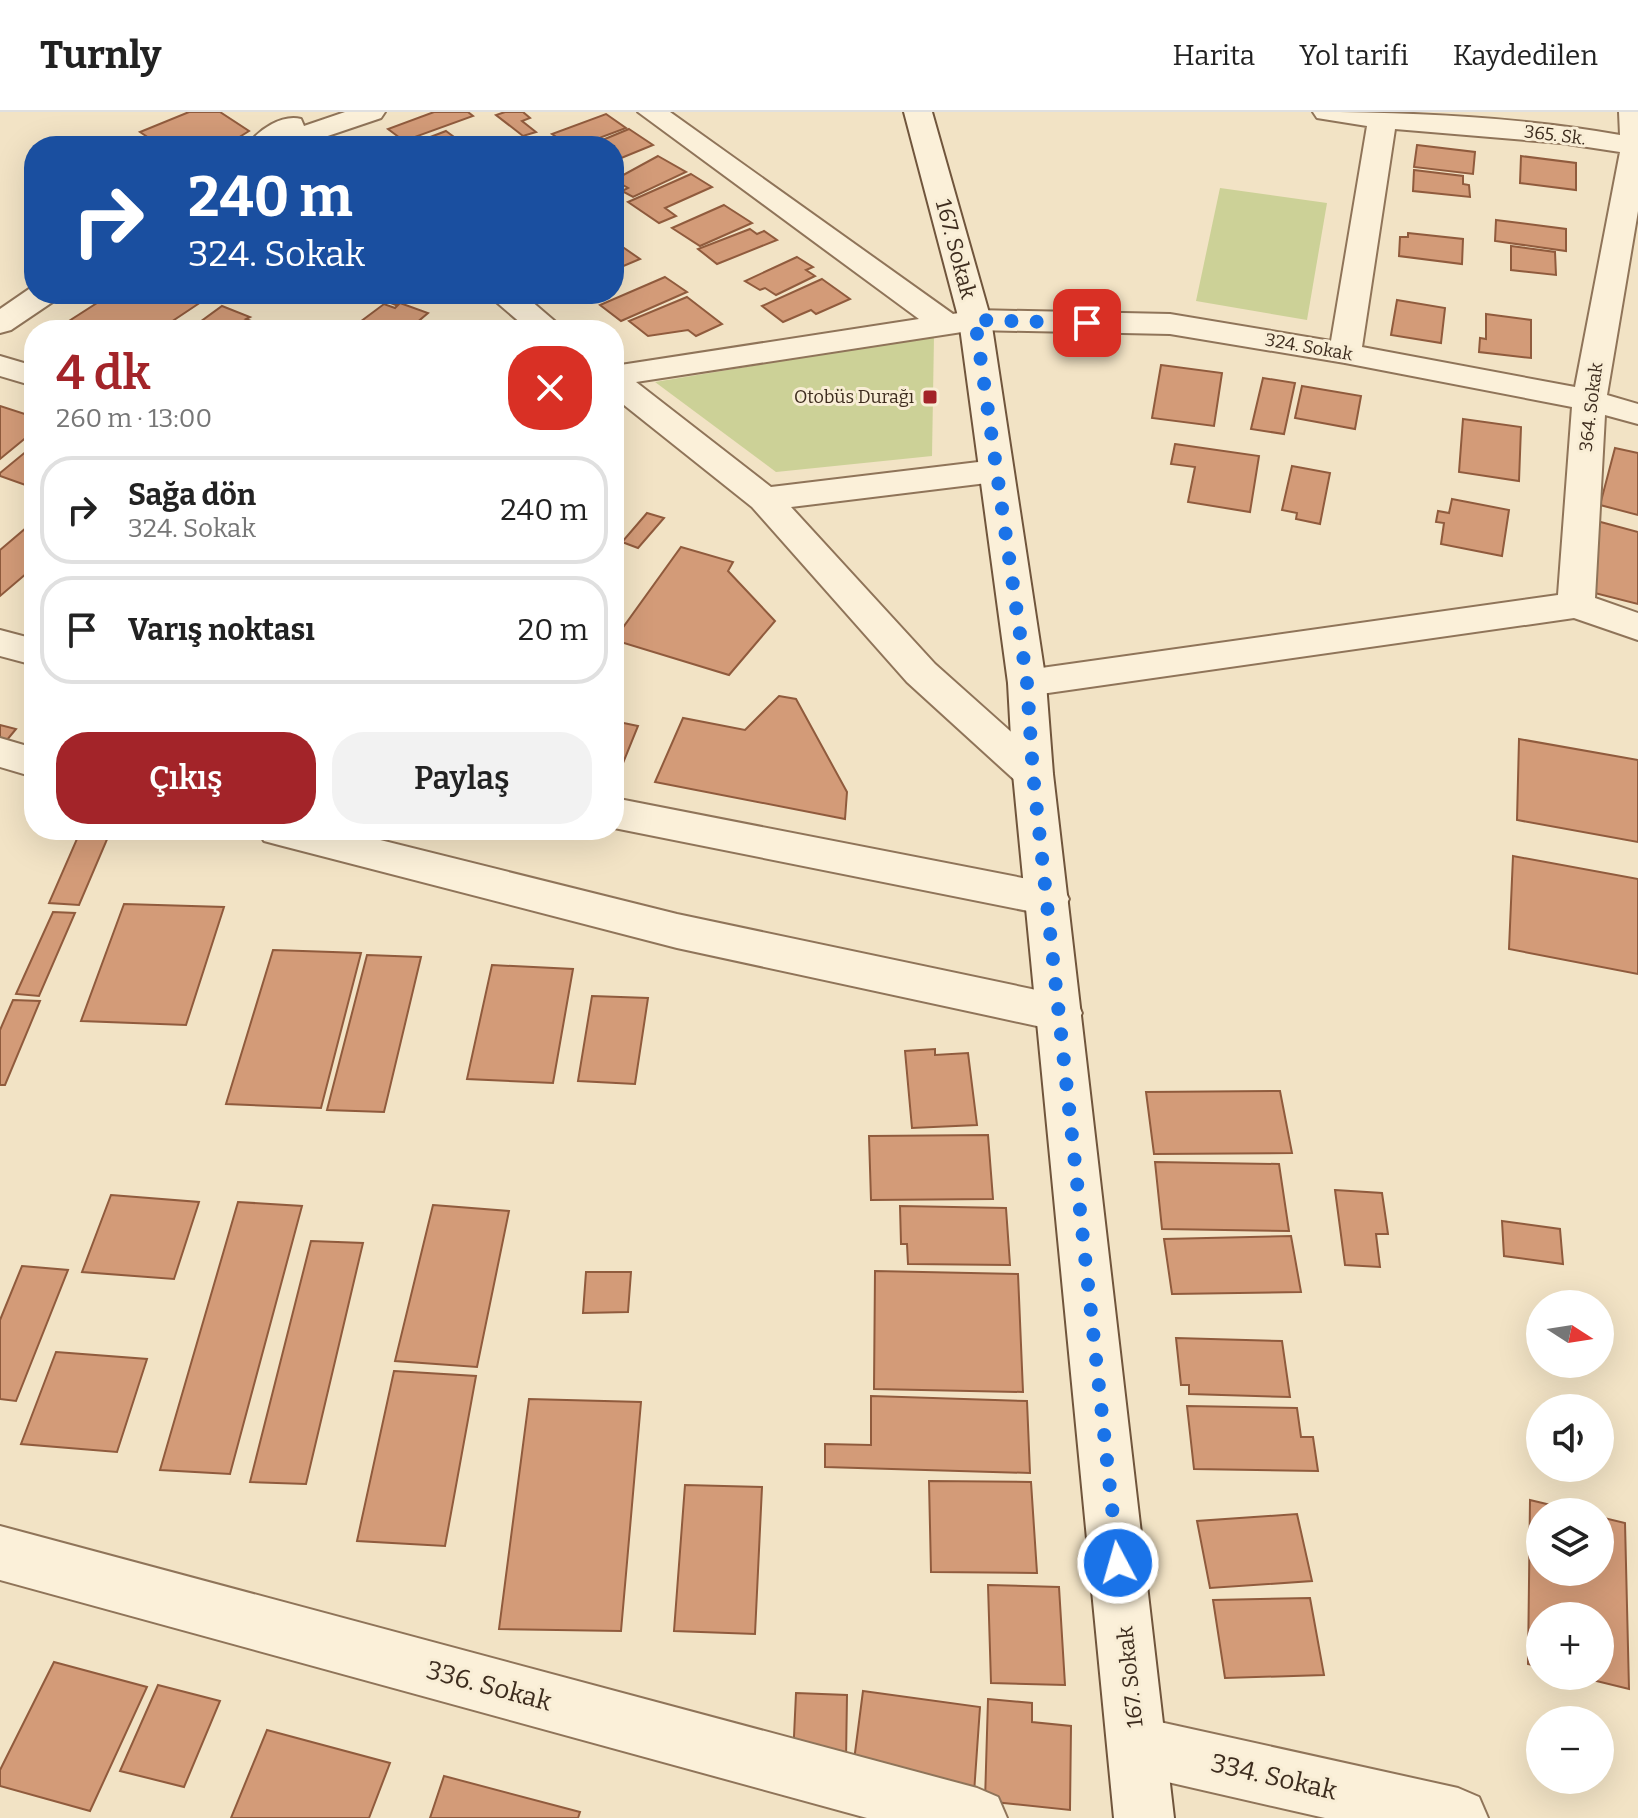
<!DOCTYPE html>
<html lang="tr">
<head>
<meta charset="utf-8">
<style>
  :root { --surface:#fff; --page:#f2f2f2; --text:#222; --muted:#767676; --line:#e0e0e0; --accent:#a32429 }
  body { margin:0; font-family:Bitter,serif; background:var(--page); color:var(--text); height:100vh; display:flex; flex-direction:column; font-size:30px; white-space:nowrap }
  * { box-sizing:border-box; margin:0 }
  p { font-size:26px; color:var(--muted) }
  .icon { flex:none; width:44px; height:44px; fill:none; stroke:currentColor; stroke-width:2; stroke-linecap:round; stroke-linejoin:round }
  .map { position:relative; flex:1; overflow:hidden }
  .details { position:absolute; left:24px; top:208px; width:600px; height:520px; display:flex; flex-direction:column; background:var(--surface); border-radius:32px; box-shadow:0 8px 32px #0002 }
  .details>* { flex:none }
  .guide { position:absolute; left:24px; top:24px; width:600px; height:168px; border-radius:32px; box-shadow:0 8px 32px #0002; background:#1a4fa0; color:#fff; overflow:hidden }
  .needle { width:52px; rotate:102deg }
  .fabs { position:absolute; left:1526px; top:1178px; display:grid; gap:16px }
  .fabs a { display:grid; place-items:center; width:88px; height:88px; border-radius:50%; background:var(--surface); box-shadow:0 8px 32px #0002; font-size:40px }
  .pin { position:absolute; display:grid; place-items:center; width:68px; height:68px; color:#fff; margin:-34px; border-radius:16px; box-shadow:0 4px 12px #0006 }
  .me { position:absolute; width:88px; margin:-44px; rotate:354deg; stroke-linejoin:round; filter:drop-shadow(0 0 6px #0008) }
  .turn { display:flex; align-items:center; gap:28px; height:168px; padding:0 32px; font-size:36px }
  .turn .icon { width:104px; height:104px; stroke-width:2.5 }
  .turn b { display:block; font-size:56px; line-height:68px }
  .round { display:grid; place-items:center; flex:none; width:84px; height:84px; border-radius:32px; background:var(--page) }
  .summary { display:flex; align-items:center; justify-content:space-between; height:136px; padding:0 32px }
  h1 { font-size:48px; font-weight:600; line-height:60px; color:var(--accent) }
  .action { display:flex; gap:16px; margin-top:auto; padding:16px 32px }
  .action a { flex:1; height:92px; border-radius:32px; background:var(--accent); color:#fff; font-size:32px; font-weight:600; line-height:92px; text-align:center }
  .action a+a { background:var(--page); color:var(--text) }
  ul { padding:0; list-style:none }
  li { display:flex; align-items:center; gap:24px; height:108px; margin:0 16px 12px; padding:0 16px; border:4px solid var(--line); border-radius:32px }
  li div { flex:1 }
  li b { display:block; font-size:30px }
  li em { font-style:normal }
  header { display:flex; align-items:center; gap:48px; box-sizing:border-box; height:112px; padding:0 40px; background:var(--surface); border-bottom:2px solid var(--line) }
  header strong { font-size:38px }
  nav { display:flex; gap:44px; margin-inline-start:auto; font-size:28px }
  .map>svg:first-child { display:block }
  .green { fill:#ccd197 }
  .building { fill:#d39b78; stroke:#905b3d; stroke-width:2 }
  .lines { fill:none; stroke-linecap:round; stroke-linejoin:round }
  .street-casing { stroke:#8f7459; stroke-width:4 }
  .secondary-casing { stroke:#70553c; stroke-width:4 }
  .street { fill:#fbf0d9; fill-rule:evenodd }
  .secondary { fill:#fbf0d9; fill-rule:evenodd }
  .route { stroke:#1a73e8; stroke-width:14; stroke-dasharray:0 25.2 }
  .poi-dot { fill:#a32429; stroke:#f8edd5; stroke-width:3 }
  .labels { text-anchor:middle; dominant-baseline:central; stroke-width:6; stroke-linejoin:round; paint-order:stroke }
  .far-street-label { font-size:18px; fill:#3d2c1e; stroke:#f8edd5 }
  .far-poi-label { font-size:18px; fill:#3d2c1e; stroke:#f8edd5; text-anchor:end }
  .street-label { font-size:22px; fill:#3d2c1e; stroke:#f8edd5 }
  .near-street-label { font-size:26px; fill:#3d2c1e; stroke:#f8edd5 }
</style>
</head>
<body>
<header>
<strong>Turnly</strong>
<nav><a>Harita</a><a>Yol tarifi</a><a>Kaydedilen</a></nav>
</header>
<div class="map">
<svg width="1638" height="1706" viewBox="0 0 1638 1706">
  <rect width="100%" height="100%" fill="#f2e3c5"/>
  <g class="green">
    <polygon points="1220,76 1327,91 1307,208 1196,189"/>
    <polygon points="934,224 932,344 776,360 655,270"/>
  </g>
  <g class="building">
    <polygon points="189,0 220,0 249,19 225,34 161,34 140,20"/>
    <polygon points="434,0 468,0 473,4 404,29 388,17"/>
    <polygon points="505,0 523,0 530,6 522,9 536,20 523,24 496,3"/>
    <polygon points="606,2 626,16 578,34 565,31 552,22"/>
    <polygon points="629,17 653,33 614,49 614,34 588,34"/>
    <polygon points="446,19 454,25 430,34 407,34"/>
    <polygon points="1417,33 1475,40 1473,62 1414,55"/>
    <polygon points="658,44 686,60 633,85 622,79 628,76 614,68"/>
    <polygon points="1521,44 1576,51 1576,78 1520,71"/>
    <polygon points="1414,58 1463,64 1463,72 1469,73 1470,85 1413,79"/>
    <polygon points="691,62 712,75 665,96 676,104 659,111 628,90"/>
    <polygon points="724,93 752,111 700,134 672,116"/>
    <polygon points="1496,108 1566,117 1566,139 1495,129"/>
    <polygon points="750,117 757,122 764,119 777,128 717,152 698,137"/>
    <polygon points="1408,121 1463,127 1462,152 1399,144 1400,125 1408,125"/>
    <polygon points="614,129 640,147 614,158"/>
    <polygon points="1511,134 1555,140 1556,163 1511,158"/>
    <polygon points="797,145 813,155 806,158 815,164 776,183 765,176 760,178 745,169"/>
    <polygon points="665,165 687,180 621,209 600,193"/>
    <polygon points="822,167 850,187 816,202 811,198 783,210 762,194"/>
    <polygon points="111,182 197,182 207,186 159,218 55,218"/>
    <polygon points="391,182 411,182 396,193 383,188"/>
    <polygon points="687,185 722,212 696,224 688,218 648,224 629,209"/>
    <polygon points="1397,188 1445,196 1441,231 1391,223"/>
    <polygon points="400,191 428,201 408,218 369,218 356,213 384,192 395,196"/>
    <polygon points="222,194 250,205 246,207 262,213 256,218 189,218"/>
    <polygon points="1486,202 1531,208 1531,246 1479,240 1480,226 1486,227"/>
    <polygon points="1161,253 1222,261 1214,314 1152,306"/>
    <polygon points="1263,266 1295,271 1284,322 1251,317"/>
    <polygon points="1302,274 1361,284 1355,317 1295,306"/>
    <polygon points="0,294 34,305 34,319 0,347"/>
    <polygon points="1463,307 1521,315 1519,369 1459,360"/>
    <polygon points="1175,332 1259,344 1250,400 1188,390 1195,355 1171,352"/>
    <polygon points="34,333 34,376 0,364 0,361"/>
    <polygon points="1615,336 1638,341 1638,403 1600,393"/>
    <polygon points="1292,354 1330,361 1320,412 1296,407 1297,401 1282,398"/>
    <polygon points="1452,387 1509,398 1502,444 1441,432 1444,411 1436,410 1438,399 1449,401"/>
    <polygon points="647,401 664,406 638,436 622,430"/>
    <polygon points="1597,409 1638,420 1638,492 1579,477"/>
    <polygon points="26,416 34,419 34,455 0,484 0,438"/>
    <polygon points="681,435 733,450 728,459 775,509 729,563 614,528"/>
    <polygon points="779,584 796,587 847,680 845,707 655,670 683,606 745,618"/>
    <polygon points="614,609 638,614 621,656 614,654"/>
    <polygon points="0,613 16,617 2,634 0,633"/>
    <polygon points="1519,627 1638,648 1638,730 1517,708"/>
    <polygon points="68,718 111,718 79,793 49,791 77,727 64,726"/>
    <polygon points="1513,744 1638,767 1638,862 1509,837"/>
    <polygon points="124,792 224,795 186,913 81,909"/>
    <polygon points="53,800 75,801 39,884 16,882"/>
    <polygon points="273,838 361,841 321,996 226,992"/>
    <polygon points="367,843 421,845 384,1000 327,998"/>
    <polygon points="492,853 573,857 553,971 467,967"/>
    <polygon points="592,884 648,886 635,972 578,969"/>
    <polygon points="13,888 40,889 5,973 0,973 0,918"/>
    <polygon points="935,937 935,943 968,941 977,1013 912,1016 905,939"/>
    <polygon points="1280,979 1292,1041 1154,1042 1146,980"/>
    <polygon points="988,1023 993,1087 871,1088 869,1024"/>
    <polygon points="1155,1050 1279,1052 1289,1119 1162,1117"/>
    <polygon points="1335,1078 1382,1081 1388,1122 1376,1122 1380,1155 1345,1153"/>
    <polygon points="111,1083 199,1090 174,1167 82,1160"/>
    <polygon points="238,1090 302,1094 230,1362 160,1358"/>
    <polygon points="433,1093 509,1099 477,1255 395,1249"/>
    <polygon points="900,1094 1006,1096 1010,1153 908,1152 907,1132 901,1132"/>
    <polygon points="1502,1109 1560,1117 1563,1152 1504,1144"/>
    <polygon points="1291,1124 1301,1180 1172,1182 1164,1127"/>
    <polygon points="311,1129 363,1131 306,1372 250,1370"/>
    <polygon points="22,1154 68,1158 16,1289 0,1287 0,1208"/>
    <polygon points="875,1159 1018,1162 1023,1280 874,1277"/>
    <polygon points="586,1160 631,1160 628,1200 583,1201"/>
    <polygon points="1176,1226 1282,1229 1290,1285 1189,1282 1189,1273 1181,1273"/>
    <polygon points="56,1240 147,1247 117,1340 21,1332"/>
    <polygon points="394,1259 476,1264 445,1434 357,1429"/>
    <polygon points="871,1284 1027,1289 1030,1361 825,1355 825,1332 871,1333"/>
    <polygon points="529,1287 641,1290 621,1519 499,1517"/>
    <polygon points="1187,1294 1297,1296 1301,1325 1313,1325 1318,1359 1194,1357"/>
    <polygon points="929,1369 1031,1370 1037,1461 931,1460"/>
    <polygon points="685,1373 762,1375 755,1522 674,1519"/>
    <polygon points="1530,1388 1580,1400 1540,1400 1540,1460 1600,1460 1600,1405 1625,1411 1629,1577 1576,1564 1600,1564 1600,1504 1540,1504 1540,1555 1528,1552"/>
    <polygon points="1297,1402 1312,1469 1210,1476 1197,1409"/>
    <polygon points="988,1473 1059,1475 1065,1573 991,1571"/>
    <polygon points="1310,1486 1324,1563 1225,1566 1213,1488"/>
    <polygon points="54,1550 147,1575 90,1699 0,1674 0,1658"/>
    <polygon points="158,1573 220,1589 184,1675 120,1659"/>
    <polygon points="863,1579 980,1595 974,1681 852,1664"/>
    <polygon points="796,1581 847,1583 846,1648 793,1646"/>
    <polygon points="988,1587 1032,1591 1032,1610 1071,1614 1070,1698 985,1689"/>
    <polygon points="267,1618 390,1651 369,1706 231,1706"/>
    <polygon points="444,1664 580,1700 578,1706 430,1706"/>
  </g>
  <g class="lines">
    <defs>
      <g id="street">
        <path d="M 345,0 L 385,0 L 381,6 L 304,32 L 291,26 L 280,34 L 247,34 C 258,18 282,2 301,7 L 304,14 Z"/>
        <path d="M 638,0 L 670,0 L 953,202 L 975,198 L 1170,202 L 1331,229 L 1367,14 L 1317,6 L 1313,0 C 1415,0 1519,5 1620,23 L 1619,0 L 1638,0 L 1638,99 L 1607,283 L 1638,292 L 1638,312 L 1605,303 L 1595,486 L 1638,501 L 1638,528 L 1574,506 L 1027,584 L 1013,580 L 1008,571 L 1013,562 L 1027,558 L 1558,483 L 1572,295 L 1345,251 L 1170,222 L 975,218 L 636,270 L 771,375 L 995,348 L 1007,351 L 1012,359 L 1007,367 L 995,370 L 791,395 L 935,552 L 1047,652 L 1053,662 L 1047,672 L 1033,677 L 1019,672 L 907,570 L 752,395 L 614,285 L 614,254 L 919,207 ZM 1395,17 L 1561,31 L 1620,40 L 1575,275 L 1362,235 Z"/>
        <polygon points="32,175 34,182 59,182 54,189 11,218 0,221 0,197"/>
        <polygon points="487,182 523,182 565,218 529,218"/>
        <polygon points="0,244 34,254 34,274 0,264"/>
        <polygon points="0,518 34,527 34,553 0,544"/>
        <polygon points="0,626 34,636 34,665 0,655"/>
        <polygon points="614,686 1048,771 1063,775 1069,787 1063,799 1048,803 614,716"/>
        <polygon points="258,718 340,718 677,802 1060,883 1076,888 1082,901 1076,914 1060,919 677,836 279,733 264,729"/>
        <polygon points="0,1414 977,1676 998,1685 1007,1706 867,1706 0,1468"/>
        <polygon points="1137,1605 1458,1676 1479,1685 1488,1706 1325,1706 1137,1663 1116,1655 1108,1634 1116,1613"/>
      </g>
      <polygon id="secondary" points="904,0 932,0 991,208 1046,571 1053,662 1174,1706 1114,1706 1013,662 1008,571 959,208"/>
    </defs>
    <use href="#street" class="street-casing"/>
    <use href="#secondary" class="secondary-casing"/>
    <use href="#street" class="street"/>
    <use href="#secondary" class="secondary"/>
  </g>
  <g class="lines">
    <polyline class="route" points="1087,211 975,208 1027,571 1033,662 1118,1451"/>
  </g>
  <rect class="poi-dot" x="922" y="277" width="16" height="16" rx="4"/>
  <g class="labels">
    <g class="far-street-label">
      <text transform="translate(1555 23) rotate(7)">365. Sk.</text>
      <text transform="translate(1309 235) rotate(10)">324. Sokak</text>
      <text transform="translate(1591 295) rotate(-83)">364. Sokak</text>
    </g>
    <g class="far-poi-label">
      <text x="914" y="285">Otobüs Durağı</text>
    </g>
    <g class="street-label">
      <text transform="translate(956 137) rotate(75)">167. Sokak</text>
      <text transform="translate(1130 1565) rotate(-96)">167. Sokak</text>
    </g>
    <g class="near-street-label">
      <text transform="translate(489 1574) rotate(15)">336. Sokak</text>
      <text transform="translate(1274 1665) rotate(13)">334. Sokak</text>
    </g>
  </g>
</svg>
<div class="fabs">
<a><svg class="needle" viewBox="-14 -14 28 28"><path d="M0-13l5 13h-10z" fill="#e53935"/><path d="M0 13l5-13h-10z" fill="#767676"/></svg></a>
<a><svg class="icon" aria-label="sound" viewBox="0 0 24 24"><path d="M4 9h4l5-4v14l-5-4H4zM17 9q2 3 0 6"/></svg></a>
<a><svg class="icon" aria-label="layers" viewBox="0 0 24 24"><path d="M12 4l9 5-9 5-9-5zM3 14l9 5 9-5"/></svg></a>
<a>+</a>
<a>−</a>
</div>
<div class="pin" style="left:1087px;top:211px;background:#d93025"><svg class="icon" aria-label="arrive" viewBox="0 0 24 24"><path d="M6 21V4h12l-3 4 3 4H6"/></svg></div>
<svg class="me" style="left:1118px;top:1451px" viewBox="-20 -20 40 40"><circle r="17" fill="#1a73e8" stroke="#fff" stroke-width="3"/><path d="M0-11L8 9 0 5-8 9z" fill="#fff"/></svg>
<div class="guide">
<div class="turn"><svg class="icon" aria-label="right" viewBox="0 0 24 24"><path d="M7 20v-9h11M14 6l5 5-5 5"/></svg><div><b>240 m</b>324. Sokak</div></div>
</div>
<section class="details">
<div class="summary"><div><h1>4 dk</h1><p>260 m · 13:00</p></div><a class="round" style="background:#d93025;color:#fff"><svg class="icon" aria-label="close" viewBox="0 0 24 24"><path d="M6 6l12 12M18 6L6 18"/></svg></a></div>
<ul>
<li><svg class="icon" aria-label="right" viewBox="0 0 24 24"><path d="M7 20v-9h11M14 6l5 5-5 5"/></svg><div><b>Sağa dön</b><p>324. Sokak</p></div><em>240 m</em></li>
<li><svg class="icon" aria-label="arrive" viewBox="0 0 24 24"><path d="M6 21V4h12l-3 4 3 4H6"/></svg><div><b>Varış noktası</b></div><em>20 m</em></li>
</ul>
<div class="action"><a>Çıkış</a><a>Paylaş</a></div>
</section>
</div>
</body>
</html>
